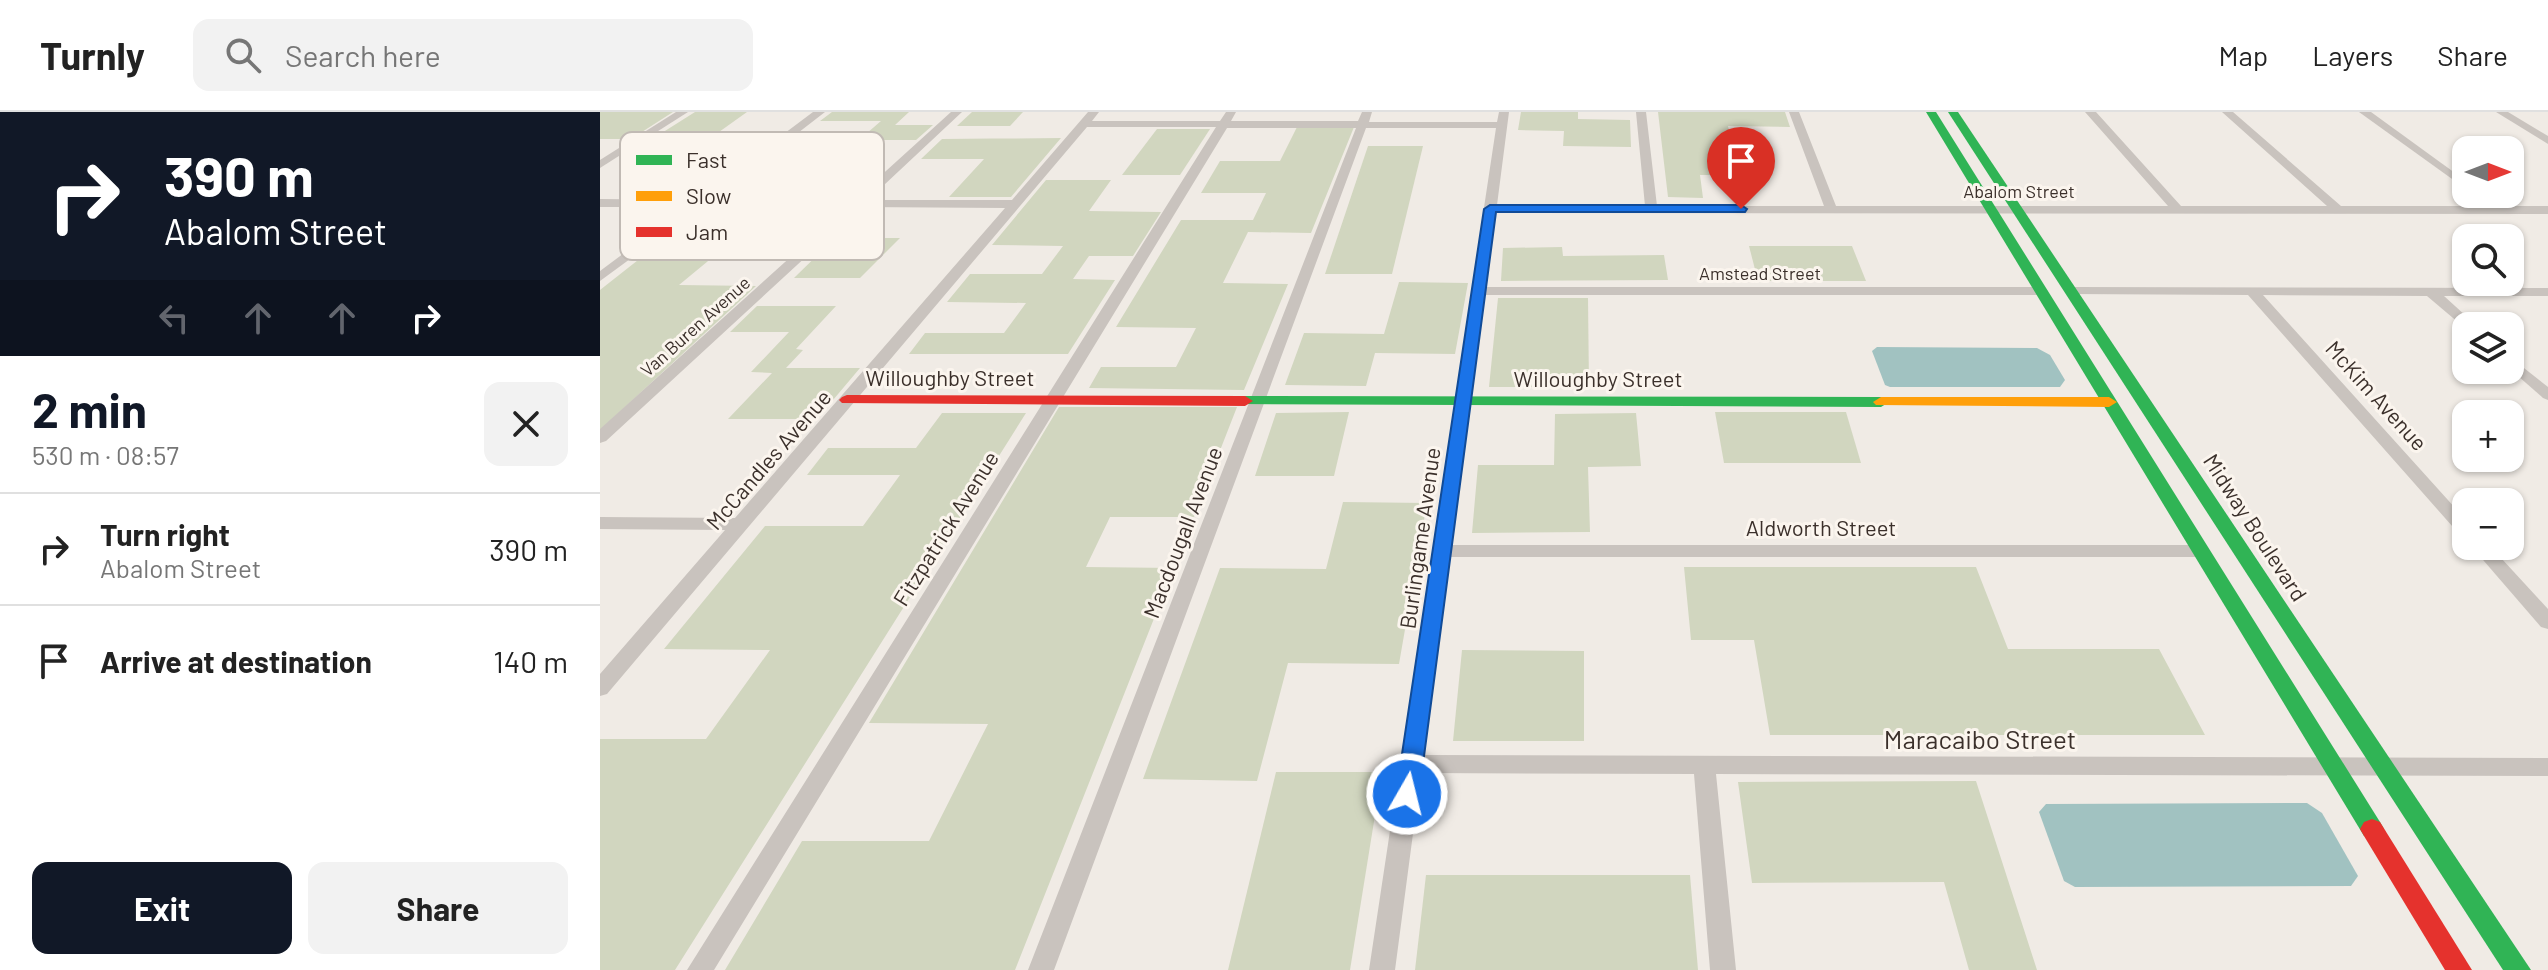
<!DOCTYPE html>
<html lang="en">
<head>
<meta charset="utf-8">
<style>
  :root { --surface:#fff; --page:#f2f2f2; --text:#222; --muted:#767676; --line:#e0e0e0; --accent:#111827 }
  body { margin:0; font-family:Barlow,sans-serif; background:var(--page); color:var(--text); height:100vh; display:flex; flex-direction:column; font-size:30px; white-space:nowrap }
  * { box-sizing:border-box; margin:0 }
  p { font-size:26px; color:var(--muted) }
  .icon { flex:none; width:44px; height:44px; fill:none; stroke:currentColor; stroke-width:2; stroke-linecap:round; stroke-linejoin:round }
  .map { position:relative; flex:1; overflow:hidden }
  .details { display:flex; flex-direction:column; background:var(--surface); width:600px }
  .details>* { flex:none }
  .top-card { background:#111827; color:#fff; overflow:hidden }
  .needle { width:52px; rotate:90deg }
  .controls { position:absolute; left:1852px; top:24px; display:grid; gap:16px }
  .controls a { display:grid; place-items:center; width:72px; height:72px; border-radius:16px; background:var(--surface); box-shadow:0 2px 6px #0004; font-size:40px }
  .pin { position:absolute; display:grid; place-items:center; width:68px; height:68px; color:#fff; margin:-82px -34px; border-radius:50% 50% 50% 0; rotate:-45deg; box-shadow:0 0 8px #0007 }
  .pin .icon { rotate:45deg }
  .me { position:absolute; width:88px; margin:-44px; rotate:8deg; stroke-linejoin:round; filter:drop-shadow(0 0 6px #0008) }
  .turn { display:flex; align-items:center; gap:28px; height:168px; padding:0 32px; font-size:36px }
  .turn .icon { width:104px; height:104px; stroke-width:2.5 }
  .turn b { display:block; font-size:56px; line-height:68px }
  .lanes { display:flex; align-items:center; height:76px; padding:0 32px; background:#0003; justify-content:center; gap:40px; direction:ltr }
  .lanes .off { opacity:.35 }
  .round { display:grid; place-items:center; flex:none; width:84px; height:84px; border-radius:16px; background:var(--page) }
  .summary { display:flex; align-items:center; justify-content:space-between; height:136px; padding:0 32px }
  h1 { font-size:48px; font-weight:700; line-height:60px; color:var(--accent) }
  .action { display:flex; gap:16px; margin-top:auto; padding:16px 32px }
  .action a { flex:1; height:92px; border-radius:16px; background:var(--accent); color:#fff; font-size:32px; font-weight:700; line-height:92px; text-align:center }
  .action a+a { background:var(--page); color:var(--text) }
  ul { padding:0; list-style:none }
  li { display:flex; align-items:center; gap:24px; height:112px; padding:0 32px; border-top:2px solid var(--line) }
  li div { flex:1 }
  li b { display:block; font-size:30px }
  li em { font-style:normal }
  header { display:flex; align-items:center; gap:48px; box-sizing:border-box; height:112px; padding:0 40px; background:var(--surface); border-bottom:2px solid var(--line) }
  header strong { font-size:38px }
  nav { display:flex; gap:44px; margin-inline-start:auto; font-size:28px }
  .search { width:560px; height:72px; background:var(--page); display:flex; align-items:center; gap:20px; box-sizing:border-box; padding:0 28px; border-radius:16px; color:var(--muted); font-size:30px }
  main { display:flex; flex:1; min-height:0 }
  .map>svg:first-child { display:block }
  .green { fill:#d1d6bf }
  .water { fill:#a1c2c1 }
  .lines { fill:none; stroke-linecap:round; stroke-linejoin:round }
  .street { fill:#c9c3be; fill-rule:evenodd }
  .fast { fill:#30b455; fill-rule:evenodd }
  .slow { fill:#ff9f0a; fill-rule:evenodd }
  .jam { fill:#e5322d; fill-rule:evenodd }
  .route { fill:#1a73e8; stroke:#114b97; stroke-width:2 }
  .labels { text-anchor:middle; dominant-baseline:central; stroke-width:6; stroke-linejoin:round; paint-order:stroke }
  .far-street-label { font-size:18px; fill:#3b302b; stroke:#fbf5ee }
  .street-label { font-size:22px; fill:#3b302b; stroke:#fbf5ee }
  .near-street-label { font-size:26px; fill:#3b302b; stroke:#fbf5ee }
  .key { fill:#fbf5ee; stroke:#c1bab4; stroke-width:2 }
  .key-label { font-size:22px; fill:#3b302b }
</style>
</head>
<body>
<header>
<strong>Turnly</strong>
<div class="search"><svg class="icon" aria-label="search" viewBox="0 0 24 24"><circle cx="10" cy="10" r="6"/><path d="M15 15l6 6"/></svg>Search here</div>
<nav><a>Map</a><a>Layers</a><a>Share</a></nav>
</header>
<main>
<section class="details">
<div class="top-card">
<div class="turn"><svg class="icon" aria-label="right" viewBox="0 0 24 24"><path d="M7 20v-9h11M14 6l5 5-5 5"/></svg><div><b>390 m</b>Abalom Street</div></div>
<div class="lanes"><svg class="icon off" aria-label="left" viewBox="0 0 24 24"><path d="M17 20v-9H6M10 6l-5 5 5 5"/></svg><svg class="icon off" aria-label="ahead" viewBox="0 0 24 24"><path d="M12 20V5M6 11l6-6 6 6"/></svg><svg class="icon off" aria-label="ahead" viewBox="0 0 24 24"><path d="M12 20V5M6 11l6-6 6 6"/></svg><svg class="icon" aria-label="right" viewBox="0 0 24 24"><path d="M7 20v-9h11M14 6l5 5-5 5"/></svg></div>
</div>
<div class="summary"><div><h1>2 min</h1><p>530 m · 08:57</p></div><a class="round"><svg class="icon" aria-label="close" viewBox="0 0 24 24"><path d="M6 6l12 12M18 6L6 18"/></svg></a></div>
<ul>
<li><svg class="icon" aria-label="right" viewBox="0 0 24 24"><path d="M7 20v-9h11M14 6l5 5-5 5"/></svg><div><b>Turn right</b><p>Abalom Street</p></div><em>390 m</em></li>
<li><svg class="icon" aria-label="arrive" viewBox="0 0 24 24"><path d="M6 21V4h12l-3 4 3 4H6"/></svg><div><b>Arrive at destination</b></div><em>140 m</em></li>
</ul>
<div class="action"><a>Exit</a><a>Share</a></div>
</section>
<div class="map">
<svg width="1948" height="858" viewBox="0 0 1948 858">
  <rect width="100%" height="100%" fill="#f0ebe5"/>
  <g class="green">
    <polygon points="0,0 73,0 31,27 0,27"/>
    <polygon points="95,0 147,0 112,25 176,25 101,81 27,81 90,38 38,36"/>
    <polygon points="232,0 309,0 295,13 333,13 316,28 259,28 281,9 220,9"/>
    <polygon points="372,0 423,0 410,14 357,14"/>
    <polygon points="921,0 978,0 978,7 1030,8 1031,35 963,34 964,19 918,18"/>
    <polygon points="1058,0 1185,0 1190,15 1128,14 1139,63 1100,63 1103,86 1068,85"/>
    <polygon points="697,15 754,15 711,121 648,120 623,171 688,172 644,278 489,276 501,255 576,255 596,216 516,215 581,108 653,108 666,81 601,81 620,49 680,49"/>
    <polygon points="557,17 610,17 580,63 522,63"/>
    <polygon points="461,26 411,85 349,85 384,47 321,47 342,27"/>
    <polygon points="768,34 823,34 792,162 725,162"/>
    <polygon points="446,68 511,68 489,99 561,100 533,144 489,144 473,167 515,168 468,242 309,242 325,221 404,221 426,191 347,190 370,162 442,162 463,134 392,133"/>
    <polygon points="175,98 237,98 192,140 119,140 79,173 156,174 0,318 0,178 66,126 141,126"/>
    <polygon points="235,126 300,126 260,166 194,166"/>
    <polygon points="1149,134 1252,134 1266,169 1158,169"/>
    <polygon points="962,135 963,144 1064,143 1068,168 901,169 903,136"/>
    <polygon points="799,170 868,171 855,242 775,241 766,274 685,273 704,221 784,222"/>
    <polygon points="898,186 988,186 989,275 889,275"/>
    <polygon points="157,194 236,194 196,237 203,238 186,256 260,256 217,307 128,307 172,261 151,260 189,220 130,220"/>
    <polygon points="459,295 637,295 594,405 510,405 486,455 574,456 415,858 125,858 202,729 329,729 388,612 269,611"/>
    <polygon points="749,300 734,364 655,364 676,301"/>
    <polygon points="1115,300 1246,300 1261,351 1124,351"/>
    <polygon points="342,301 426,301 75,858 0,858 0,627 106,627 170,538 64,537 165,414 263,414 300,363 207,363 228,336 316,336"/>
    <polygon points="1036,301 1041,354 988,355 990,420 872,421 878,353 954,353 955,302"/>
    <polygon points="743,390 827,391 799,552 688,551 657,669 543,667 620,456 726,457"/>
    <polygon points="1084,455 1376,455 1408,537 1559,537 1605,623 1170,623 1154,528 1091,528"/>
    <polygon points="862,538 984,539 984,629 853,629"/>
    <polygon points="676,660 782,660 750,858 628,858"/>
    <polygon points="1376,669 1437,858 1369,858 1344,770 1152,771 1138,670"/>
    <polygon points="826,763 1090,763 1098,858 815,858"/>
  </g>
  <g class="water">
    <polygon points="1277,235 1437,236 1450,243 1465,268 1460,275 1290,275 1285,273 1272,239"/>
    <polygon points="1707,691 1722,701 1758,764 1751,774 1475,775 1464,769 1439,700 1446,692"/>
  </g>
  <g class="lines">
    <g class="street">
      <polygon points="76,0 88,0 0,56 0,48"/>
      <polygon points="213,0 225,0 111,88 254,88 351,0 362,0 268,88 412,88 488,0 499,0 492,9 620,9 626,0 636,0 631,9 758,9 762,0 772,0 769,10 897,10 899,0 909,0 897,93 1045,94 1036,0 1046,0 1057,94 1224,94 1189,0 1199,0 1236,94 1568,94 1485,0 1496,0 1581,94 1727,94 1622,0 1633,0 1741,94 1948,94 1948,102 896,101 886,175 1441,175 1448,179 1441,183 885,183 852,433 1601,433 1610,439 1601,445 850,445 824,643 1948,646 1948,664 1116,662 1136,858 1110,858 1094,662 821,661 795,858 769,858 896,16 766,16 454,858 428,858 756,16 627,16 114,858 87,858 616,15 487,15 7,582 0,584 0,562 125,418 0,417 0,405 135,406 405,96 260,95 6,329 0,331 0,317 246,95 101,95 0,169 0,159 86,95 0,95 0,87 96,88"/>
      <polygon points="1759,0 1771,0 1866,69 1866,77"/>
      <polygon points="1896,0 1908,0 1948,24 1948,32"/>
      <polygon points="1474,175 1948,176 1948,184 1844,184 1877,214 1866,214 1866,217 1827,184 1663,183 1866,408 1866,425 1860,423 1648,183 1469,182 1467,179"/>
      <polygon points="1910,245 1948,275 1948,288 1943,286 1910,257"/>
      <polygon points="1871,434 1890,434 1948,497 1948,517 1941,515"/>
    </g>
    <g class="fast">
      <polygon points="1326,0 1336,0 1780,710 1784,717 1780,724 1772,727 1764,724"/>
      <polygon points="1348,0 1358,0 1931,858 1903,858"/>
      <polygon points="645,284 1281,285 1289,290 1281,295 640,292 637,289"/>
    </g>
    <polygon class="slow" points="1281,285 1509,285 1517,290 1509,295 1276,293 1273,290"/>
    <g class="jam">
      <polygon points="247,283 645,284 653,289 645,294 242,291 239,288 242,285"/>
      <polygon points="1772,707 1780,710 1872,858 1845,858 1764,724 1760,717 1764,710"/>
    </g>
  </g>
  <polygon class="route" points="1141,93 1147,97 1145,100 896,100 819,682 815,688 807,691 799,688 796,682 884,97 890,93"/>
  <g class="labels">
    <g class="far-street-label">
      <text x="1419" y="79">Abalom Street</text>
      <text x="1160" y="161">Amstead Street</text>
      <text transform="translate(95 214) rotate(-42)">Van Buren Avenue</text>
    </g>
    <g class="street-label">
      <text x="350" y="265">Willoughby Street</text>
      <text x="998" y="266">Willoughby Street</text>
      <text transform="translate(1777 283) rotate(48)">McKim Avenue</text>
      <text transform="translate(168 347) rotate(-49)">McCandles Avenue</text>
      <text x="1221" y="415">Aldworth Street</text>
      <text transform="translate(1656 415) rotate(57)">Midway Boulevard</text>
      <text transform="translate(345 416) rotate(-58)">Fitzpatrick Avenue</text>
      <text transform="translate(582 420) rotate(-69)">Macdougall Avenue</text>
      <text transform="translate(819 426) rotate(-82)">Burlingame Avenue</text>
    </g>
    <g class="near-street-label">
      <text x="1380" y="626">Maracaibo Street</text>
    </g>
  </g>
  <rect x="20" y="20" width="264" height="128" rx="12" class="key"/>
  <rect x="36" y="43" width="36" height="10" fill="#30b455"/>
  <rect x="36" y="79" width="36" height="10" fill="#ff9f0a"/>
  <rect x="36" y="115" width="36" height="10" fill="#e5322d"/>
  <g class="key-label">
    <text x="86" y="56">Fast</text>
    <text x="86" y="92">Slow</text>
    <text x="86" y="128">Jam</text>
  </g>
</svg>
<div class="controls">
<a><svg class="needle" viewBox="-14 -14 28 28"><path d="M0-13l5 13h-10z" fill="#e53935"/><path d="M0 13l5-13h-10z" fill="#767676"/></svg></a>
<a><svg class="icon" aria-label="search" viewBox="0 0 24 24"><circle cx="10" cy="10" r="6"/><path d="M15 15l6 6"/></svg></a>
<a><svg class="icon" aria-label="layers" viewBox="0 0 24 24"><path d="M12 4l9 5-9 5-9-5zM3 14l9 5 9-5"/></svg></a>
<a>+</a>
<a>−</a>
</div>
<div class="pin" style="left:1141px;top:97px;background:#d93025"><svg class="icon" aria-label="arrive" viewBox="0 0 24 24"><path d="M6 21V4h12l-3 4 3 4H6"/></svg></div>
<svg class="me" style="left:807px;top:682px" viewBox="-20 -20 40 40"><circle r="17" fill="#1a73e8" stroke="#fff" stroke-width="3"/><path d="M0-11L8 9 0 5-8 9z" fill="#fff"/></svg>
</div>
</main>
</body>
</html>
